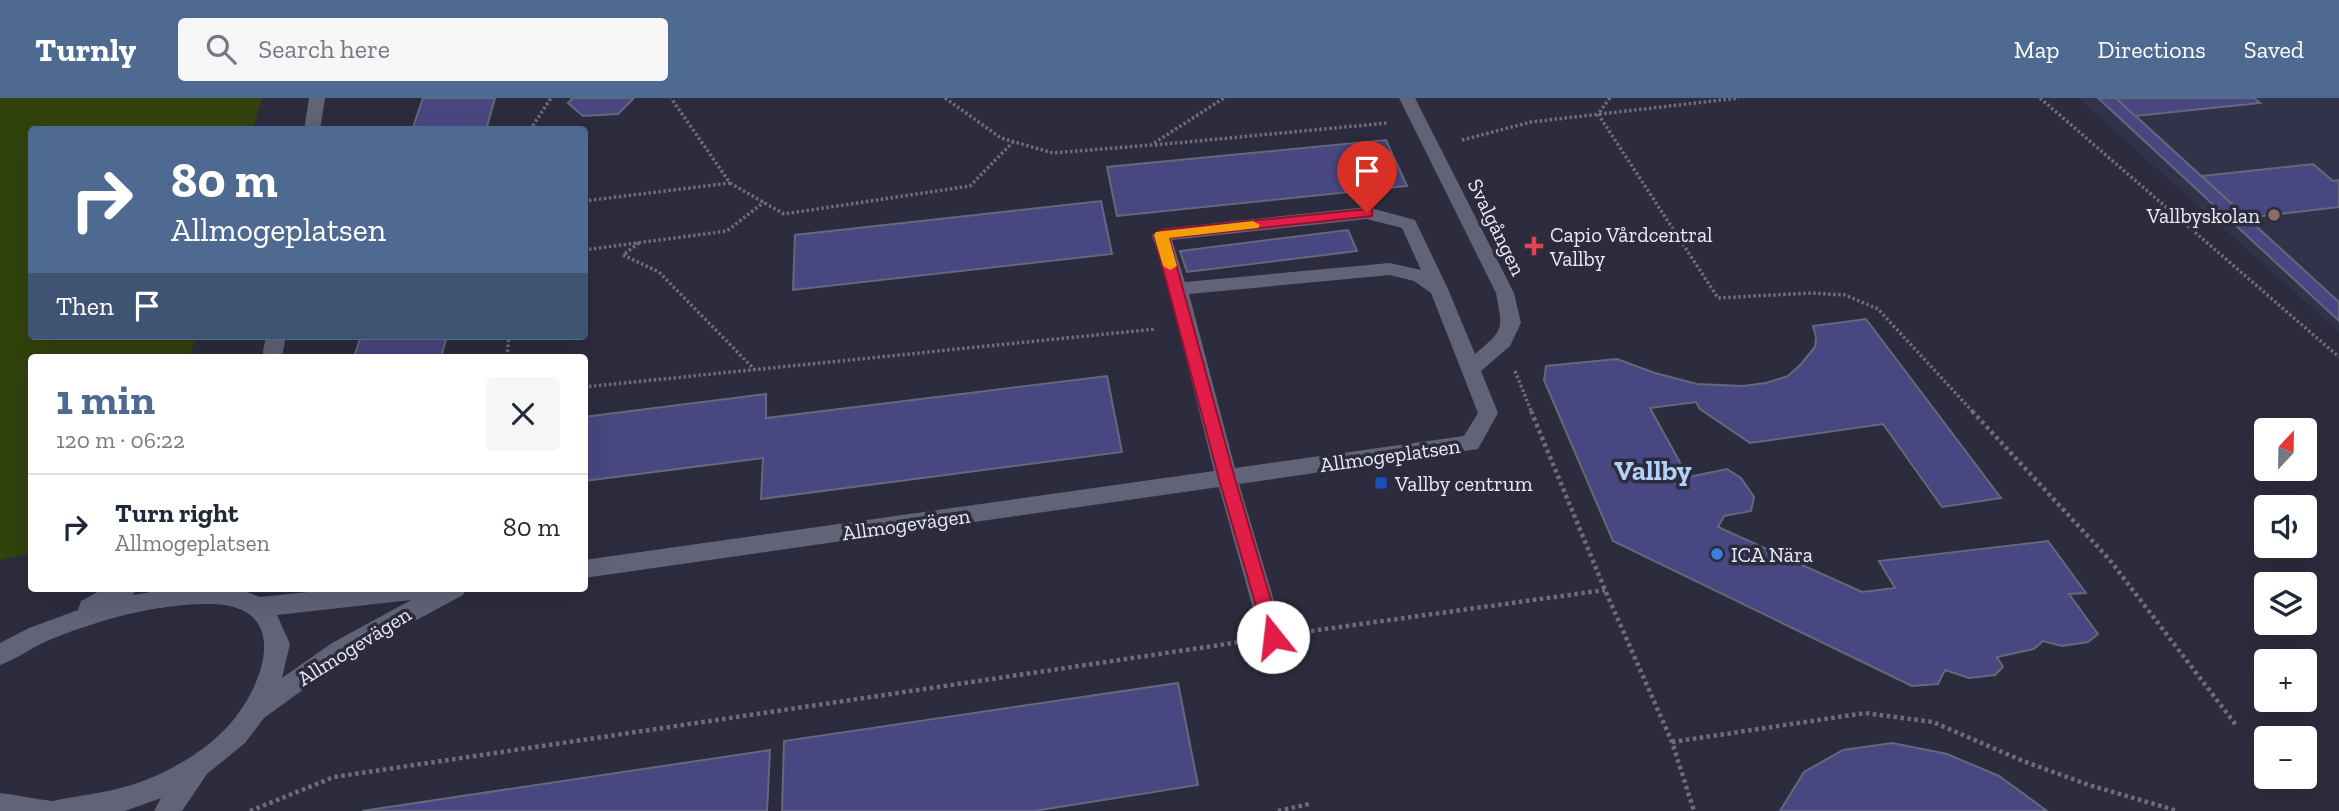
<!DOCTYPE html>
<html lang="en">
<head>
<meta charset="utf-8">
<style>
  :root { --surface:#fff; --page:#f6f6f7; --text:#1f2937; --muted:#747a83; --line:#e0e1e3; --accent:#4f6a90 }
  body { margin:0; font-family:"Zilla Slab",serif; background:var(--page); color:var(--text); height:100vh; display:flex; flex-direction:column; font-size:26px; white-space:nowrap }
  * { box-sizing:border-box; margin:0 }
  p { font-size:23px; color:var(--muted) }
  .icon { flex:none; width:38px; height:38px; fill:none; stroke:currentColor; stroke-width:2; stroke-linecap:round; stroke-linejoin:round }
  .map { position:relative; flex:1; overflow:hidden }
  .side { position:absolute; left:28px; top:256px; width:560px; height:238px; display:flex; flex-direction:column; background:var(--surface); border-radius:7px; box-shadow:0 7px 28px #0002 }
  .side>* { flex:none }
  .hud { position:absolute; left:28px; top:28px; width:560px; height:214px; border-radius:7px; box-shadow:0 7px 28px #0002; background:#4f6a90; color:#fff; overflow:hidden }
  .needle { width:46px; rotate:22deg }
  .buttons { position:absolute; left:2254px; top:320px; display:grid; gap:14px }
  .buttons a { display:grid; place-items:center; width:63px; height:63px; border-radius:7px; background:var(--surface); box-shadow:0 7px 28px #0002; font-size:35px }
  .pin { position:absolute; display:grid; place-items:center; width:60px; height:60px; color:#fff; margin:-72px -30px; border-radius:50% 50% 50% 0; rotate:-45deg; box-shadow:0 0 7px #0007 }
  .pin .icon { rotate:45deg }
  .me { position:absolute; width:77px; margin:-38px; rotate:344deg; stroke-linejoin:round; filter:drop-shadow(0 0 5px #0008) }
  .turn { display:flex; align-items:center; gap:24px; height:147px; padding:0 28px; font-size:32px }
  .turn .icon { width:91px; height:91px; stroke-width:2.5 }
  .turn b { display:block; font-size:49px; line-height:60px }
  .then { display:flex; align-items:center; height:66px; padding:0 28px; background:#0003; gap:14px; font-size:26px }
  .round { display:grid; place-items:center; flex:none; width:74px; height:74px; border-radius:7px; background:var(--page) }
  .summary { display:flex; align-items:center; justify-content:space-between; height:119px; padding:0 28px }
  h1 { font-size:42px; font-weight:700; line-height:52px; color:var(--accent) }
  ul { padding:0; list-style:none }
  li { display:flex; align-items:center; gap:21px; height:105px; padding:0 28px; border-top:2px solid var(--line) }
  li div { flex:1 }
  li b { display:block; font-size:26px }
  li em { font-style:normal }
  header { display:flex; align-items:center; gap:42px; box-sizing:border-box; height:98px; padding:0 35px; background:var(--accent); color:#fff }
  header strong { font-size:33px }
  nav { display:flex; gap:38px; margin-inline-start:auto; font-size:24px }
  .search { width:490px; height:63px; background:var(--page); display:flex; align-items:center; gap:18px; box-sizing:border-box; padding:0 24px; border-radius:7px; color:var(--muted); font-size:26px }
  .map>svg:first-child { display:block }
  .built { fill:#32334b }
  .green { fill:#31430d }
  .building { fill:#494781; stroke:#65677b; stroke-width:2 }
  .lines { fill:none; stroke-linecap:round; stroke-linejoin:round }
  .path-far1 { stroke:#6c6d7d; stroke-width:3.5; stroke-dasharray:2.5 2.5; stroke-linecap:butt }
  .path { stroke:#6c6d7d; stroke-width:4.5; stroke-dasharray:3.5 3.5; stroke-linecap:butt }
  .minor { fill:#626377; fill-rule:evenodd }
  .route { fill:#e11d48; stroke:#92132f; stroke-width:2 }
  .slow { fill:#f59e0b }
  .education-dot { fill:#8d6e63; stroke:#2c2c3e; stroke-width:2.5 }
  .health-dot { fill:#e0444e; stroke:#2c2c3e; stroke-width:2.5 }
  .transit-dot { fill:#1a4fb4; stroke:#2c2c3e; stroke-width:2.5 }
  .shop-dot { fill:#3f7fe0; stroke:#2c2c3e; stroke-width:2.5 }
  .labels { text-anchor:middle; dominant-baseline:central; stroke-width:7; stroke-linejoin:round; paint-order:stroke }
  .poi-label { font-size:21px; fill:#eaebf7; stroke:#2c2c3e; text-anchor:start }
  .street-label { font-size:21px; fill:#eaebf7; stroke:#2c2c3e }
  .district-label { font-size:28px; font-weight:bold; fill:#b4d0f5; stroke:#2c2c3e }
</style>
</head>
<body>
<header>
<strong>Turnly</strong>
<div class="search"><svg class="icon" aria-label="search" viewBox="0 0 24 24"><circle cx="10" cy="10" r="6"/><path d="M15 15l6 6"/></svg>Search here</div>
<nav><a>Map</a><a>Directions</a><a>Saved</a></nav>
</header>
<div class="map">
<svg width="2339" height="713" viewBox="0 0 2339 713">
  <rect width="100%" height="100%" fill="#2c2c3e"/>
  <polygon class="built" points="2078,0 2339,0 2339,234"/>
  <polygon class="green" points="0,0 262,0 253,31 32,32 32,238 198,238 188,259 32,259 31,455 0,462"/>
  <g class="building">
    <polygon points="423,0 495,0 486,32 412,32"/>
    <polygon points="573,0 634,0 618,16 583,18 568,5"/>
    <polygon points="2098,0 2116,0 2339,204 2339,223"/>
    <polygon points="2116,0 2254,0 2260,5 2135,18"/>
    <polygon points="1386,42 1407,88 1117,118 1107,69"/>
    <polygon points="2313,66 2333,83 2339,82 2339,109 2247,120 2202,78"/>
    <polygon points="1101,103 1112,156 793,192 795,137"/>
    <polygon points="1348,132 1357,153 1187,174 1180,153"/>
    <polygon points="1866,221 2001,400 1942,409 1883,326 1750,345 1700,311 1696,304 1650,310 1688,379 1727,371 1741,380 1754,399 1751,413 1724,418 1718,429 1862,494 1895,490 1879,463 2048,443 2086,495 2069,496 2098,536 2088,544 2062,548 2043,543 2034,551 1997,559 2003,569 1995,577 1969,580 1945,572 1938,586 1912,588 1613,443 1544,282 1546,268 1617,261 1655,275 1697,286 1743,288 1766,285 1788,278 1801,266 1815,249 1816,239 1813,228"/>
    <polygon points="361,238 447,238 441,259 354,259"/>
    <polygon points="1107,278 1122,354 761,401 763,360 584,383 584,319 766,296 766,320"/>
    <polygon points="1178,585 1198,687 1034,713 782,713 784,643"/>
    <polygon points="1892,645 1947,656 1999,678 2047,713 1780,713 1804,674 1843,652"/>
    <polygon points="770,652 767,713 362,713"/>
  </g>
  <g class="lines">
    <g class="path-far1">
      <polyline points="945,0 1001,40 1053,55 1151,47 1224,0"/>
      <polyline points="1610,0 1598,16 1718,200 1811,195 1845,197 1878,211 1974,315"/>
      <polyline points="2040,0 2339,259"/>
      <polyline points="530,32 551,0"/>
      <polyline points="1462,42 1531,24 1739,0"/>
      <polyline points="1155,47 1387,25"/>
      <polyline points="730,85 784,116 970,88 1013,44"/>
      <polyline points="584,103 730,85 671,0"/>
      <polyline points="639,145 623,157 659,174 755,272"/>
      <polyline points="584,152 727,133 764,104"/>
      <polyline points="507,259 509,238"/>
      <polyline points="1515,273 1532,315"/>
      <polyline points="584,289 1155,231"/>
    </g>
    <g class="path">
      <polyline points="1531,313 1605,492 1672,644 1694,713"/>
      <polyline points="1972,313 2109,461 2236,627"/>
      <polyline points="1304,534 1605,492"/>
      <polyline points="1672,644 1865,615 1933,624 2023,663 2089,687 2178,713"/>
      <polyline points="250,713 334,679 1240,544"/>
      <polyline points="1278,713 1309,706"/>
    </g>
    <g class="minor">
      <polygon points="309,0 325,0 320,32 304,32"/>
      <path d="M 1399,0 L 1415,0 L 1514,195 L 1521,225 L 1510,248 L 1481,273 L 1498,315 L 1478,351 L 1239,386 L 1285,539 L 1281,546 L 1273,549 L 1265,546 L 1261,539 L 1219,389 L 584,480 L 584,462 L 1214,373 L 1169,191 L 1152,137 L 1161,131 L 1367,109 L 1415,122 L 1448,191 L 1475,256 C 1504,232 1503,232 1496,195 ZM 1367,121 L 1402,130 L 1421,172 L 1390,165 L 1185,184 L 1172,142 ZM 1390,177 L 1414,183 L 1431,195 L 1478,315 L 1464,338 L 1235,370 L 1189,196 Z"/>
      <polygon points="266,238 286,238 282,259 262,259"/>
      <path d="M 105,490 L 137,490 L 133,497 L 174,490 L 237,490 L 260,499 L 347,490 L 466,490 L 463,497 L 348,559 L 264,620 L 245,645 L 207,676 L 182,713 L 154,713 L 161,700 L 125,713 L 0,713 L 0,695 C 17,697 35,701 52,703 C 57,703 63,700 68,700 C 100,695 130,690 160,676 C 185,664 210,648 229,627 C 264,588 293,508 212,506 C 158,505 97,522 47,543 C 31,550 17,561 0,567 L 0,545 L 29,530 L 78,512 L 81,503 ZM 411,502 L 332,545 L 282,580 L 290,546 L 277,517 Z"/>
    </g>
  </g>
  <polygon class="route" points="1367,111 1372,112 1372,118 1169,140 1235,381 1282,539 1280,544 1273,546 1267,544 1265,539 1219,381 1154,137 1161,132"/>
  <polygon class="slow" points="1253,123 1260,127 1258,130 1169,140 1177,168 1170,172 1163,168 1154,137 1156,134"/>
  <circle class="education-dot" cx="2274" cy="117" r="7"/>
  <path class="health-dot" d="M1530.5 137.5h7v7h7v7h-7v7h-7v-7h-7v-7h7z"/>
  <rect class="transit-dot" x="1374" y="378" width="14" height="14" rx="3.5"/>
  <circle class="shop-dot" cx="1717" cy="456" r="7"/>
  <g class="labels">
    <g class="poi-label">
      <text x="2260" y="117" text-anchor="end">Vallbyskolan</text>
      <text x="1550" y="136">Capio Vårdcentral<tspan x="1550" dy="24">Vallby</tspan></text>
      <text x="1395" y="385">Vallby centrum</text>
      <text x="1731" y="456">ICA Nära</text>
    </g>
    <g class="street-label">
      <text transform="translate(1497 129) rotate(64)">Svalgången</text>
      <text transform="translate(1390 357) rotate(-8)">Allmogeplatsen</text>
      <text transform="translate(906 426) rotate(-8)">Allmogevägen</text>
      <text transform="translate(354 548) rotate(-32)">Allmogevägen</text>
    </g>
    <g class="district-label">
      <text x="1653" y="372">Vallby</text>
    </g>
  </g>
</svg>
<div class="buttons">
<a><svg class="needle" viewBox="-14 -14 28 28"><path d="M0-13l5 13h-10z" fill="#e53935"/><path d="M0 13l5-13h-10z" fill="#747a83"/></svg></a>
<a><svg class="icon" aria-label="sound" viewBox="0 0 24 24"><path d="M4 9h4l5-4v14l-5-4H4zM17 9q2 3 0 6"/></svg></a>
<a><svg class="icon" aria-label="layers" viewBox="0 0 24 24"><path d="M12 4l9 5-9 5-9-5zM3 14l9 5 9-5"/></svg></a>
<a>+</a>
<a>−</a>
</div>
<div class="pin" style="left:1367px;top:115px;background:#d93025"><svg class="icon" aria-label="arrive" viewBox="0 0 24 24"><path d="M6 21V4h12l-3 4 3 4H6"/></svg></div>
<svg class="me" style="left:1273px;top:539px" viewBox="-20 -20 40 40"><circle r="19" fill="#fff"/><path d="M0-13L10 11 0 6-10 11z" fill="#e11d48"/></svg>
<div class="hud">
<div class="turn"><svg class="icon" aria-label="right" viewBox="0 0 24 24"><path d="M7 20v-9h11M14 6l5 5-5 5"/></svg><div><b>80 m</b>Allmogeplatsen</div></div>
<div class="then">Then<svg class="icon" aria-label="arrive" viewBox="0 0 24 24"><path d="M6 21V4h12l-3 4 3 4H6"/></svg></div>
</div>
<section class="side">
<div class="summary"><div><h1>1 min</h1><p>120 m · 06:22</p></div><a class="round"><svg class="icon" aria-label="close" viewBox="0 0 24 24"><path d="M6 6l12 12M18 6L6 18"/></svg></a></div>
<ul>
<li><svg class="icon" aria-label="right" viewBox="0 0 24 24"><path d="M7 20v-9h11M14 6l5 5-5 5"/></svg><div><b>Turn right</b><p>Allmogeplatsen</p></div><em>80 m</em></li>
</ul>
</section>
</div>
</body>
</html>
